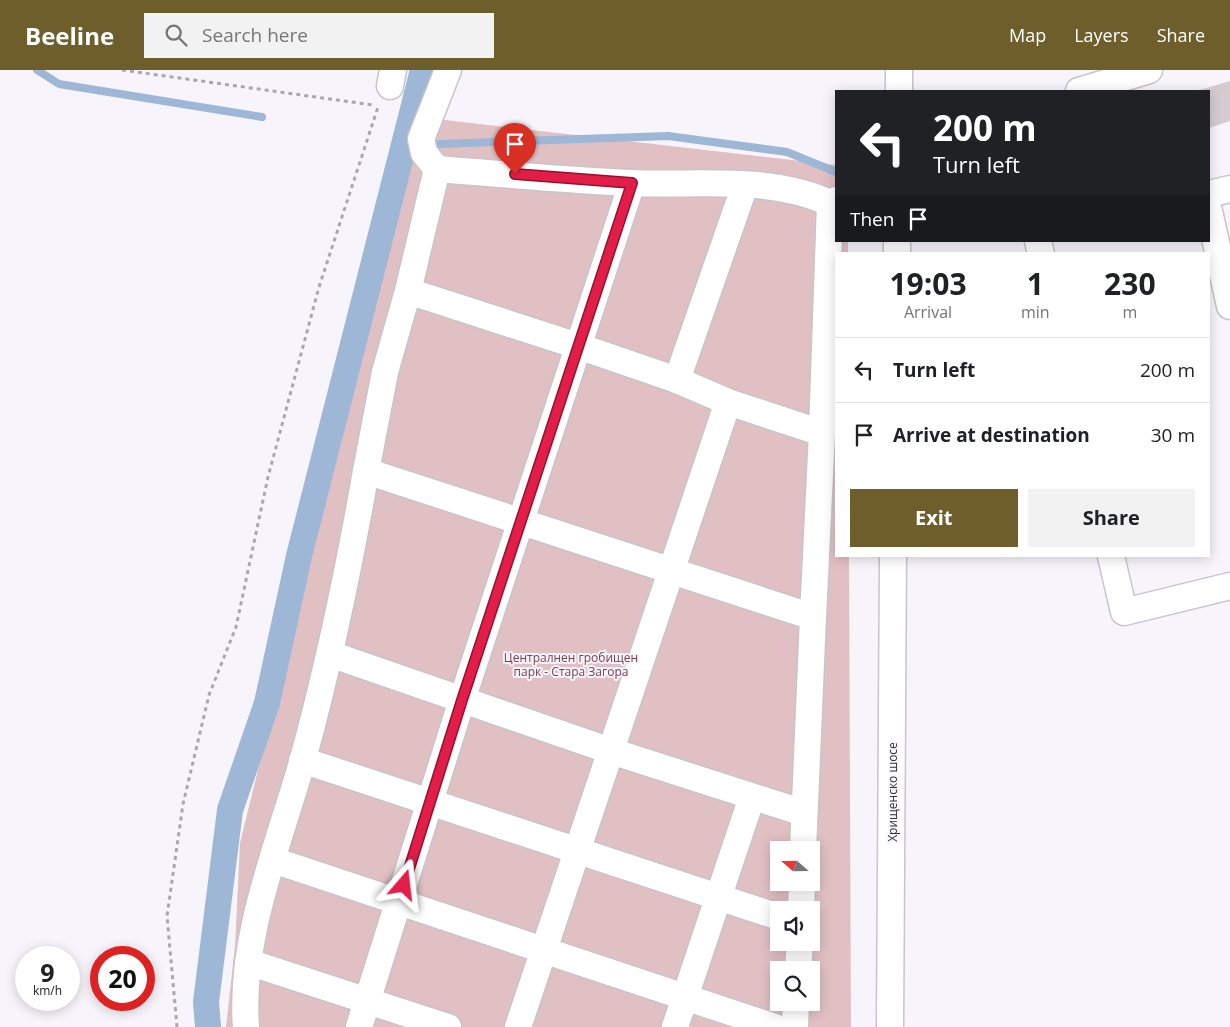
<!DOCTYPE html>
<html lang="en">
<head>
<meta charset="utf-8">
<style>
  :root { --surface:#fff; --page:#f2f2f2; --text:#202124; --muted:#757577; --line:#e0e0e0; --accent:#6d5e2b }
  body { margin:0; font-family:"Open Sans",sans-serif; background:var(--page); color:var(--text); height:100vh; display:flex; flex-direction:column; font-size:19px; white-space:nowrap }
  * { box-sizing:border-box; margin:0 }
  p { font-size:16px; color:var(--muted) }
  .icon { flex:none; width:28px; height:28px; fill:none; stroke:currentColor; stroke-width:2; stroke-linecap:round; stroke-linejoin:round }
  .map { position:relative; flex:1; overflow:hidden }
  .panel { position:absolute; left:835px; top:182px; width:375px; height:305px; display:flex; flex-direction:column; background:var(--surface); border-radius:0px; box-shadow:0 2px 12px #0003 }
  .panel>* { flex:none }
  .hud { position:absolute; left:835px; top:20px; width:375px; height:152px; border-radius:0px; box-shadow:0 2px 12px #0003; background:#202124; color:#fff; overflow:hidden }
  .needle { width:32px; rotate:290deg }
  .buttons { position:absolute; left:770px; top:771px; display:grid; gap:10px }
  .buttons a { display:grid; place-items:center; width:50px; height:50px; border-radius:0px; background:var(--surface); box-shadow:0 2px 12px #0003; font-size:25px }
  .speed { position:absolute; left:15px; top:876px; display:flex; gap:10px; font-size:25px; font-weight:700; text-align:center }
  .speed>* { display:grid; place-content:center; width:65px; height:65px; border-radius:50%; background:var(--surface); box-shadow:0 2px 12px #0003; line-height:1 }
  .speed small { font-size:12px; font-weight:400 }
  .speed .limit { border:8px solid #d22; background:#fff; color:#111 }
  .pin { position:absolute; display:grid; place-items:center; width:42px; height:42px; color:#fff; margin:-51px -21px; border-radius:50% 50% 50% 0; rotate:-45deg; box-shadow:0 0 5px #0007 }
  .pin .icon { rotate:45deg }
  .me { position:absolute; width:55px; margin:-28px; rotate:17deg; stroke-linejoin:round; filter:drop-shadow(0 0 4px #0008) }
  .turn { display:flex; align-items:center; gap:18px; height:105px; padding:0 15px; font-size:22px }
  .turn .icon { width:65px; height:65px; stroke-width:2.5 }
  .turn b { display:block; font-size:35px; line-height:42px }
  .then { display:flex; align-items:center; height:48px; padding:0 15px; background:#0003; gap:10px; font-size:19px }
  .eta { display:flex; justify-content:space-evenly; align-items:center; height:85px; text-align:center }
  .eta b { font-size:30px; font-weight:700; line-height:35px }
  .action { display:flex; gap:10px; margin-top:auto; padding:10px 15px }
  .action a { flex:1; height:58px; border-radius:0px; background:var(--accent); color:#fff; font-size:20px; font-weight:700; line-height:58px; text-align:center }
  .action a+a { background:var(--page); color:var(--text) }
  ul { padding:0; list-style:none }
  li { display:flex; align-items:center; gap:15px; height:65px; padding:0 15px; border-top:1px solid var(--line) }
  li div { flex:1 }
  li b { display:block; font-size:19px }
  li em { font-style:normal }
  header { display:flex; align-items:center; gap:30px; box-sizing:border-box; height:70px; padding:0 25px; background:var(--accent); color:#fff }
  header strong { font-size:24px }
  nav { display:flex; gap:28px; margin-inline-start:auto; font-size:18px }
  .search { width:350px; height:45px; background:var(--page); display:flex; align-items:center; gap:12px; box-sizing:border-box; padding:0 18px; border-radius:0px; color:var(--muted); font-size:19px }
  .map>svg:first-child { display:block }
  .green { fill:#e1c0c4; fill-rule:evenodd }
  .lines { fill:none; stroke-linecap:round; stroke-linejoin:round }
  .stream { stroke:#9eb7d6; stroke-width:8 }
  .canal { stroke:#9eb7d6; stroke-width:26 }
  .building { fill:#d4ccd1 }
  .minor-casing { stroke:#c8c4cb; stroke-width:29 }
  .path { stroke:#aaa7ad; stroke-width:3; stroke-dasharray:4 4; stroke-linecap:butt }
  .minor { stroke:#fff; stroke-width:26 }
  .route-casing { stroke:#92132f; stroke-width:12 }
  .route { stroke:#e11d48; stroke-width:9 }
  .labels { text-anchor:middle; dominant-baseline:central; stroke-width:4; stroke-linejoin:round; paint-order:stroke }
  .park-label { font-size:12px; fill:#7b404c; stroke:#f8f4fc }
  .street-label { font-size:12px; fill:#323134; stroke:#f8f4fc }
</style>
</head>
<body>
<header>
<strong>Beeline</strong>
<div class="search"><svg class="icon" aria-label="search" viewBox="0 0 24 24"><circle cx="10" cy="10" r="6"/><path d="M15 15l6 6"/></svg>Search here</div>
<nav><a>Map</a><a>Layers</a><a>Share</a></nav>
</header>
<div class="map">
<svg width="1230" height="957" viewBox="0 0 1230 957">
  <rect width="100%" height="100%" fill="#f8f4fc"/>
  <path class="green" d="M 419,47 L 836,95 L 836,171 L 848,171 L 848,184 L 836,184 L 836,486 L 849,486 L 851,957 L 226,957 L 235,876 L 240,773 ZM 779,780 L 811,780 L 811,812 L 779,812 ZM 779,840 L 811,840 L 811,872 L 779,872 ZM 779,900 L 811,900 L 811,932 L 779,932 Z"/>
  <g class="lines">
    <g class="stream">
      <polyline points="37,0 59,14 262,47"/>
      <polyline points="439,74 668,66 787,82 836,102"/>
    </g>
    <polyline class="canal" points="208,957 206,932 230,740 267,633 299,486 423,0"/>
  </g>
  <polygon class="building" points="1230,11 1230,51 1209,58 1209,21 1196,21"/>
  <g class="lines">
    <defs>
      <g id="minor">
        <polyline points="390,16 393,0"/>
        <polyline points="899,21 899,0"/>
        <polyline points="1079,21 1149,0"/>
        <polyline points="437,99 424,83 421,69 448,0"/>
        <polyline points="1209,124 1230,119"/>
        <polyline points="1209,141 1230,236"/>
        <polyline points="1038,171 1041,184"/>
        <polyline points="897,184 897,171"/>
        <polyline points="408,221 578,276 677,310 728,332 822,363 813,547"/>
        <polyline points="677,310 745,115"/>
        <polyline points="822,363 830,133"/>
        <path d="M 366,401 L 385,302 L 408,221 L 437,99 C 502,104 566,110 631,113 C 697,116 769,105 830,133 L 836,130"/>
        <polyline points="1111,486 1124,542 1230,516"/>
        <polyline points="330,584 611,681 804,743"/>
        <polyline points="302,690 779,847"/>
        <polyline points="273,790 775,957"/>
        <polyline points="801,840 802,812"/>
        <polyline points="248,892 448,957"/>
        <polyline points="798,900 800,872"/>
        <path d="M 246,957 C 239,867 279,774 303,689 C 329,594 349,498 366,401 L 813,547 L 803,780"/>
        <polyline points="359,957 462,630 632,113"/>
        <polyline points="518,957 728,332"/>
        <polyline points="675,957 752,727"/>
        <polyline points="795,957 796,932"/>
        <polyline points="890,957 893,486"/>
      </g>
    </defs>
    <use href="#minor" class="minor-casing"/>
    <g class="path">
      <polyline points="122,0 373,35"/>
      <polyline points="177,957 167,846 183,734 209,625 236,557 268,407 319,217 378,37"/>
    </g>
    <use href="#minor" class="minor"/>
  </g>
  <g class="lines">
    <defs>
      <polyline id="route" points="404,815 462,630 632,113 515,104"/>
    </defs>
    <use href="#route" class="route-casing"/>
    <use href="#route" class="route"/>
  </g>
  <g class="labels">
    <g class="park-label">
      <text x="571" y="587">Централнен гробищен<tspan x="571" dy="14">парк - Стара Загора</tspan></text>
    </g>
    <g class="street-label">
      <text transform="translate(892 722) rotate(-90)">Хрищенско шосе</text>
    </g>
  </g>
</svg>
<div class="buttons">
<a><svg class="needle" viewBox="-14 -14 28 28"><path d="M0-13l5 13h-10z" fill="#e53935"/><path d="M0 13l5-13h-10z" fill="#757577"/></svg></a>
<a><svg class="icon" aria-label="sound" viewBox="0 0 24 24"><path d="M4 9h4l5-4v14l-5-4H4zM17 9q2 3 0 6"/></svg></a>
<a><svg class="icon" aria-label="search" viewBox="0 0 24 24"><circle cx="10" cy="10" r="6"/><path d="M15 15l6 6"/></svg></a>
</div>
<div class="speed"><div>9<small>km/h</small></div><div class="limit">20</div></div>
<div class="pin" style="left:515px;top:104px;background:#d93025"><svg class="icon" aria-label="arrive" viewBox="0 0 24 24"><path d="M6 21V4h12l-3 4 3 4H6"/></svg></div>
<svg class="me" style="left:404px;top:815px" viewBox="-20 -20 40 40"><path d="M0-17L14 15 0 8-14 15z" fill="#e11d48" stroke="#fff" stroke-width="4"/></svg>
<div class="hud">
<div class="turn"><svg class="icon" aria-label="left" viewBox="0 0 24 24"><path d="M17 20v-9H6M10 6l-5 5 5 5"/></svg><div><b>200 m</b>Turn left</div></div>
<div class="then">Then<svg class="icon" aria-label="arrive" viewBox="0 0 24 24"><path d="M6 21V4h12l-3 4 3 4H6"/></svg></div>
</div>
<section class="panel">
<div class="eta">
<div><b>19:03</b><p>Arrival</p></div>
<div><b>1</b><p>min</p></div>
<div><b>230</b><p>m</p></div>
</div>
<ul>
<li><svg class="icon" aria-label="left" viewBox="0 0 24 24"><path d="M17 20v-9H6M10 6l-5 5 5 5"/></svg><div><b>Turn left</b></div><em>200 m</em></li>
<li><svg class="icon" aria-label="arrive" viewBox="0 0 24 24"><path d="M6 21V4h12l-3 4 3 4H6"/></svg><div><b>Arrive at destination</b></div><em>30 m</em></li>
</ul>
<div class="action"><a>Exit</a><a>Share</a></div>
</section>
</div>
</body>
</html>
